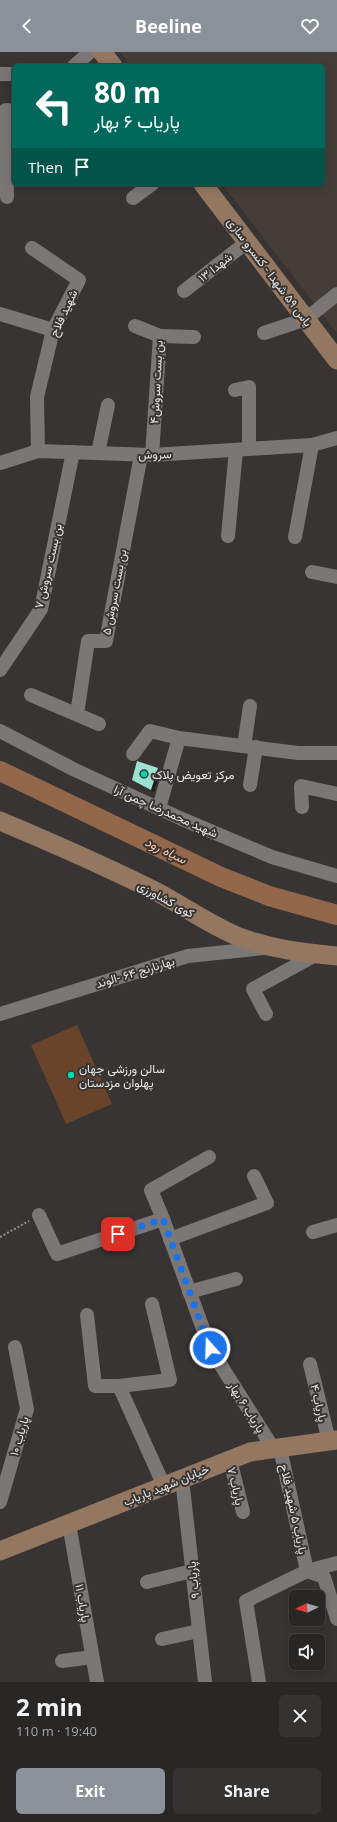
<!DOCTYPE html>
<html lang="en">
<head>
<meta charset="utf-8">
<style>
  :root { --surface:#292726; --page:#353332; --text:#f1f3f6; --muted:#a5a5a7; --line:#454443; --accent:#8c9099 }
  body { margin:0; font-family:"Open Sans",Vazirmatn,sans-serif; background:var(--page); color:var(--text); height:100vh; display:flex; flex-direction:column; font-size:15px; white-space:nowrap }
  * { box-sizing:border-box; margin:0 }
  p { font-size:13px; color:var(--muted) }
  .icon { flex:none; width:22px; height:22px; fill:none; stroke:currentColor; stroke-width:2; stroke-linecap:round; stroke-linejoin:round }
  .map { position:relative; height:1630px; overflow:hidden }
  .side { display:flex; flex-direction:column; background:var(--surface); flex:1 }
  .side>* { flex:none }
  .banner { position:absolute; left:12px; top:12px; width:313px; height:122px; border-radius:6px; box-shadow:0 2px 10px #0003,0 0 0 1px var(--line); background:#00695c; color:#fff; overflow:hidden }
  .needle { width:26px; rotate:265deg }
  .fabs { position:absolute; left:289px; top:1538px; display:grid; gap:8px }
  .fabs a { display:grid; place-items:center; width:36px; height:36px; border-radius:6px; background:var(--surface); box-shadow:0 2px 10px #0003,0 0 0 1px var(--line); font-size:20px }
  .pin { position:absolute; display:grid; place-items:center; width:34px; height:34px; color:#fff; margin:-17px; border-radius:8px; box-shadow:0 2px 6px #0006 }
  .me { position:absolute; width:44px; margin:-22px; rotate:340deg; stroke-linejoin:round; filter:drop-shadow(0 0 3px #0008) }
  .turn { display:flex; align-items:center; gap:14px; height:84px; padding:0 16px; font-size:18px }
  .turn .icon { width:52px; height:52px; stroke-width:2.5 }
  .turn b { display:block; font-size:28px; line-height:34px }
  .then { display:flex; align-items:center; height:38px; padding:0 16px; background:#0003; gap:8px; font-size:15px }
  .round { display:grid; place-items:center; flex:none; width:42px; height:42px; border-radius:6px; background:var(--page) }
  .head { display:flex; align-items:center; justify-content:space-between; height:68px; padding:0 16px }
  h1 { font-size:24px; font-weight:700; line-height:30px }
  .cta { display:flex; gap:8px; margin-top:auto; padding:8px 16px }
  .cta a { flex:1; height:46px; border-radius:6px; background:var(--accent); color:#fff; font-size:16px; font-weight:700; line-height:46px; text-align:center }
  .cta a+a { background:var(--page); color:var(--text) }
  header { display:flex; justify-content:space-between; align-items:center; height:52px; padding:0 16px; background:var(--accent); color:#fff; font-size:18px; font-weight:700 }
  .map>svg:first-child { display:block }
  .built { fill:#443d38 }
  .green { fill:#69442b }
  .shadow { fill:#0007 }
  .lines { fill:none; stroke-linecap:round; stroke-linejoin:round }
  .river { stroke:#93674a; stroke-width:20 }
  .building { fill:#9fe1d1 }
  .path { stroke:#939190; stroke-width:2; stroke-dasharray:2 2; stroke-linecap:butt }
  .street { stroke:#7a7776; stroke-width:14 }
  .secondary { stroke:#947760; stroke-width:19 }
  .route { stroke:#1a73e8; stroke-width:7; stroke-dasharray:0 12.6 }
  .poi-dot { fill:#01d5b6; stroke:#373433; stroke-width:1.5 }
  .labels { text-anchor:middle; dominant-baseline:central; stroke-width:4; stroke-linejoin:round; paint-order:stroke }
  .street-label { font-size:12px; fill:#eae9e8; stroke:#373433 }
  .poi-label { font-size:12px; fill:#eae9e8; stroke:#373433; text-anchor:start }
  .water-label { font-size:13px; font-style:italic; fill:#fec6a1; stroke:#373433 }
</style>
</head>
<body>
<header><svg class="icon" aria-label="back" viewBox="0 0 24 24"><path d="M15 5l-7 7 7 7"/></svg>Beeline<svg class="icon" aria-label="heart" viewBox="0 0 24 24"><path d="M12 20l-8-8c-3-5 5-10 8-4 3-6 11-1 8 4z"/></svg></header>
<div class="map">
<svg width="337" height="1630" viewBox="0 0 337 1630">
  <rect width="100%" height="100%" fill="#373433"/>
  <polygon class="built" points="120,0 337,0 337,281 222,132 323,132 323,14 131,14"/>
  <polygon class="green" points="77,973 112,1052 66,1072 31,993"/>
  <polygon class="shadow" points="157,717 160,720 154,740 133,728"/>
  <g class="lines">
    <polyline class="river" points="0,719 221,825 269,844 337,863"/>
  </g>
  <polygon class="building" points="137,709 158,716 151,738 132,728"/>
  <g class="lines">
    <polyline class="path" points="0,1185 29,1169"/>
    <g class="street">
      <polyline points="74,14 90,0"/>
      <polyline points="0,22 14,22"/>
      <polyline points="7,145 6,58 14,59"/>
      <polyline points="133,146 152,132"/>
      <polyline points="32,196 79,228 53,278 37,345 38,399"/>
      <polyline points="184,239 247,190"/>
      <polyline points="0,262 53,278"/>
      <polyline points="135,274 160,284 152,403"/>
      <polyline points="264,281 306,267 337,242"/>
      <polyline points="160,284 194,285"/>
      <polyline points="235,338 249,335 249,397"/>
      <polyline points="98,401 108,353"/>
      <polyline points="0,411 38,399 152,403 312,393 337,386"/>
      <polyline points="228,484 236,398"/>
      <polyline points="295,485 312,393"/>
      <polyline points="312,520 337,525"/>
      <polyline points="0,618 41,557 73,400"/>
      <polyline points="31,643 99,672"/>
      <polyline points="77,662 88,589 106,589 141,403"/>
      <polyline points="0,679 75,718 182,767 272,805 337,824"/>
      <polyline points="244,694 250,654"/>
      <polyline points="133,702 150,679 179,686"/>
      <polyline points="250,733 256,695"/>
      <polyline points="302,755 301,734 337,742"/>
      <polyline points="159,756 179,686 298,701 337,701"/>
      <polyline points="0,962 188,904 264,896"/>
      <polyline points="266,962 253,937 317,902"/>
      <polyline points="39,1163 57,1202 163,1167 210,1296 273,1396"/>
      <polyline points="163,1167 151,1138 209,1105"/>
      <polyline points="313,1180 337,1173"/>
      <polyline points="170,1187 267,1151 254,1124"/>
      <polyline points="189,1240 236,1227"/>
      <polyline points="87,1263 95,1334 119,1334 164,1434"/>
      <polyline points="310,1312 329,1389"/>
      <polyline points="119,1334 170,1328 152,1252"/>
      <polyline points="280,1396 307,1519"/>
      <polyline points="230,1408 243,1460"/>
      <polyline points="182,1427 205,1630"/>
      <polyline points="0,1450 27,1357 15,1295"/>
      <polyline points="69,1472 97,1630"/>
      <polyline points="307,1519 324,1525 337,1567"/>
      <polyline points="147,1530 192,1519"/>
      <polyline points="162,1587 199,1579"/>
      <polyline points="62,1609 92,1605"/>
      <polyline points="259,1630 246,1549 307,1519 337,1511"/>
    </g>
    <g class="secondary">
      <polyline points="102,0 113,14"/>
      <polyline points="203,132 337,308"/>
      <path d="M 0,769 C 50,790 100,812 149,836 C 180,851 207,872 239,885 C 271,897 304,901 337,904"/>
      <polyline points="0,1499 250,1400 337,1388"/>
    </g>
  </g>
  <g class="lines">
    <polyline class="route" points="118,1182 163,1167 210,1296"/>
  </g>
  <g class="poi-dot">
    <circle cx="144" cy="722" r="4"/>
    <circle cx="71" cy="1023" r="4"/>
  </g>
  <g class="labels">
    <g class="street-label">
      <text transform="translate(215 215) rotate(-38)">شهدا ۱۳</text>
      <text transform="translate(270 220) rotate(53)">یاس ۵۹ شهدا - کنسرو سازی</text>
      <text transform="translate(63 261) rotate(-65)">شهید فلاح</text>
      <text transform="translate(156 330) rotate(-87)">بن بست سروش۴</text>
      <text transform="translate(155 402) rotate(-1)">سروش</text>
      <text transform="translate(48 514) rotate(-77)">بن بست سروش ۷</text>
      <text transform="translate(114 540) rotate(-79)">بن بست سروش ۵</text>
      <text transform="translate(166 759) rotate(24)">شهید محمدرضا چمن آرا</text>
      <text transform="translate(166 847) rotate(29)">کوی کشاورزی</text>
      <text transform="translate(135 920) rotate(-17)">بهارنارنج ۶۴ -الوند</text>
      <text transform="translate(319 1351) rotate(77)">پاریاب ۴</text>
      <text transform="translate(247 1355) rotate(58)">پاریاب ۶ بهار</text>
      <text transform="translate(19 1384) rotate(-74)">پاریاب ۱۰</text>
      <text transform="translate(166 1433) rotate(-22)">خیابان شهید پاریاب</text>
      <text transform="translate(236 1434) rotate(77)">پاریاب ۷</text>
      <text transform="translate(294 1457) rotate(78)">پاریاب ۵ شهید فلاح</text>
      <text transform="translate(193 1528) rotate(-96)">پاریاب ۹</text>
      <text transform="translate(83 1551) rotate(80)">پاریاب ۱۱</text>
    </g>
    <g class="poi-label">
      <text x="152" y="722">مرکز تعویض پلاک</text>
      <text x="79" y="1016">سالن ورزشی جهان<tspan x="79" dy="14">پهلوان مزدستان</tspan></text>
    </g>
    <g class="water-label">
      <text transform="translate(166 798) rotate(26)">سیاه رود</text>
    </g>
  </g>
</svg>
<div class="fabs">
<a><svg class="needle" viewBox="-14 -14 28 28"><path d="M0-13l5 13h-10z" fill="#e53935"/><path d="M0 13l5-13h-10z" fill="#a5a5a7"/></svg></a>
<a><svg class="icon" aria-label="sound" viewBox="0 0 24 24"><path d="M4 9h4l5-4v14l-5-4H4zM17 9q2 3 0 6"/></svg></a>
</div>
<div class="pin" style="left:118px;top:1182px;background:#d93025"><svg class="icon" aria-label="arrive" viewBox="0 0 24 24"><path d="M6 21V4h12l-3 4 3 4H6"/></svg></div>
<svg class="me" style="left:210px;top:1296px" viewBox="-20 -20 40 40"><circle r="17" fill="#1a73e8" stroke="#fff" stroke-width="3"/><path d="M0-11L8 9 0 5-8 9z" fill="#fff"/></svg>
<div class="banner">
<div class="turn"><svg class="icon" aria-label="left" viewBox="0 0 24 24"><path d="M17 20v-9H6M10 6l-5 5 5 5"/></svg><div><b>80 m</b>پاریاب ۶ بهار</div></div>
<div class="then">Then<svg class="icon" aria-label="arrive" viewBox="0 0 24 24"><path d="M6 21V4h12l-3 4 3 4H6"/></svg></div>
</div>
</div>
<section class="side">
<div class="head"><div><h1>2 min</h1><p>110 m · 19:40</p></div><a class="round"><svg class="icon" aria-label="close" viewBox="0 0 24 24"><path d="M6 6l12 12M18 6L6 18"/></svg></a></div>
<div class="cta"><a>Exit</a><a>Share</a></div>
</section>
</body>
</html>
